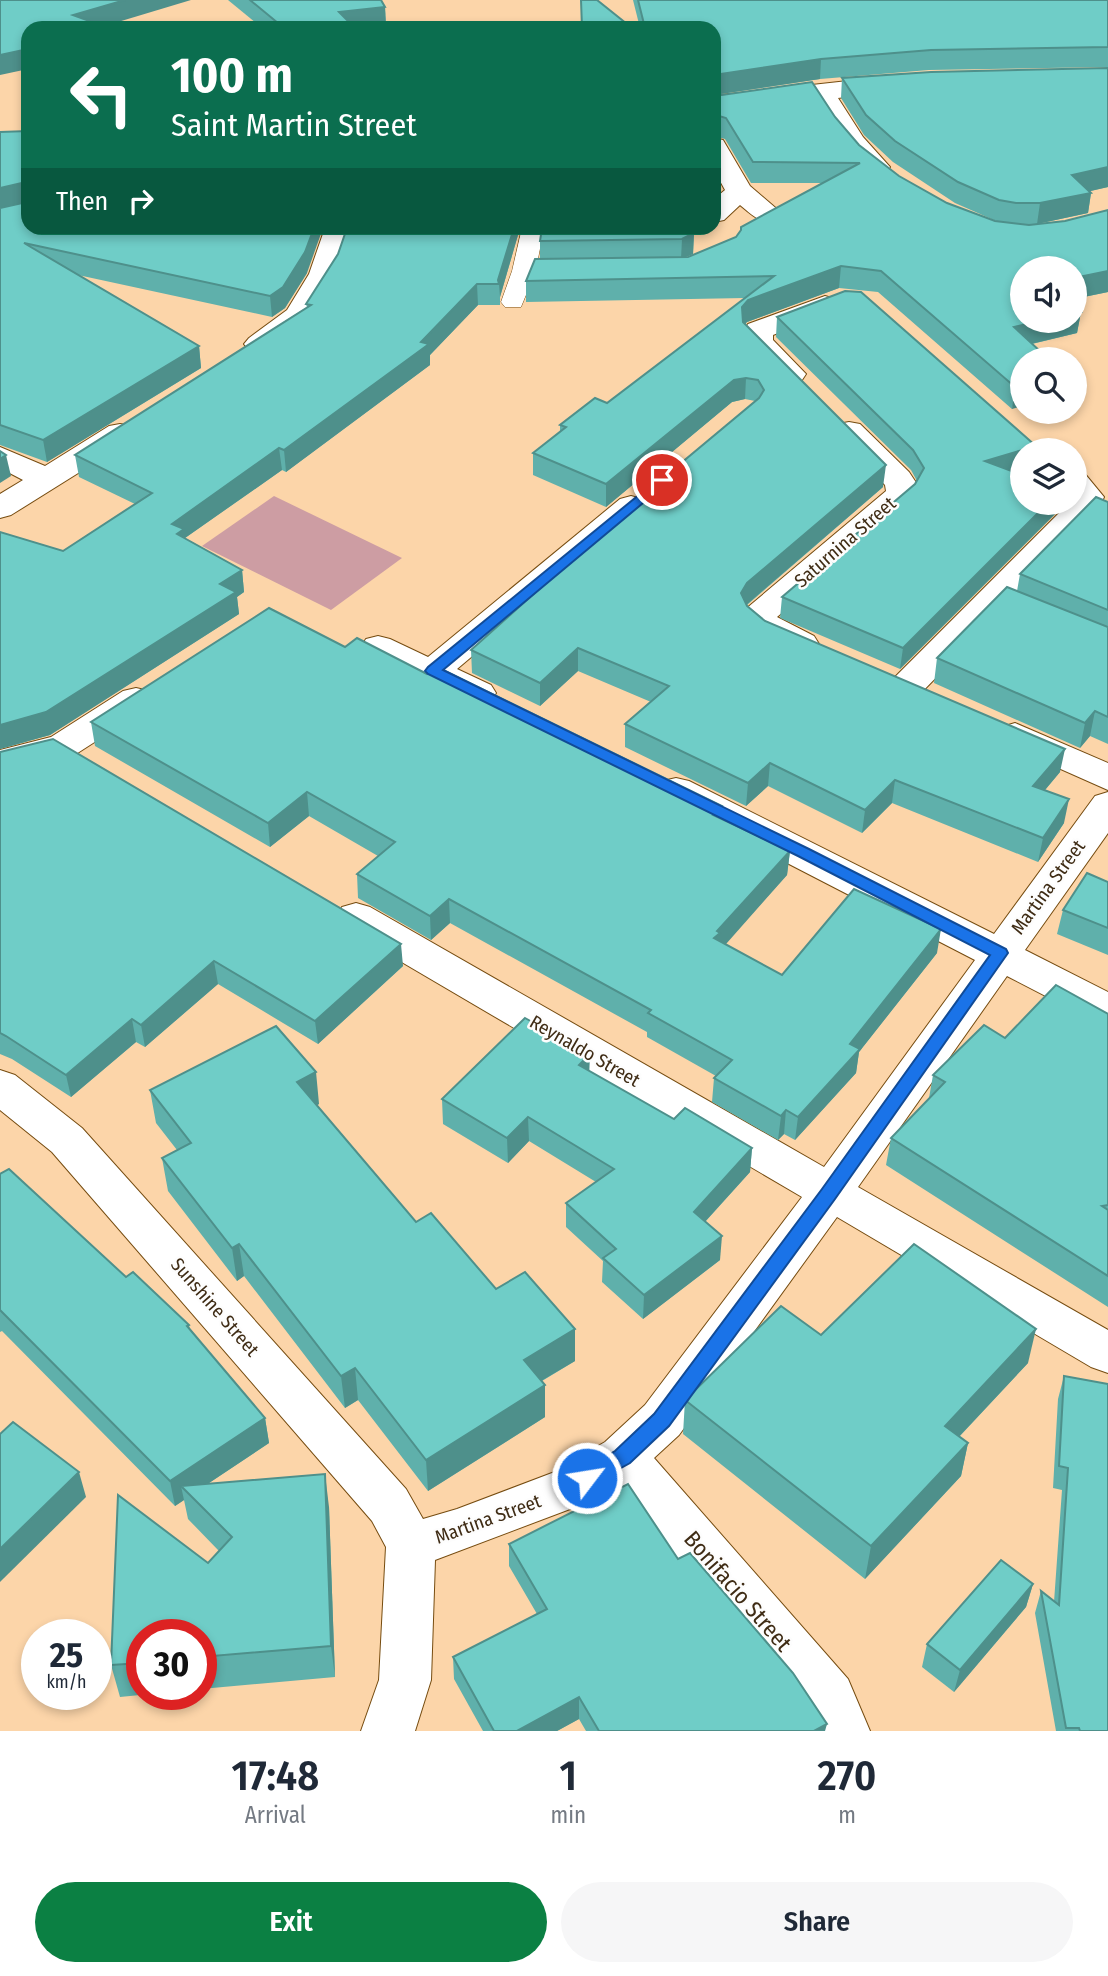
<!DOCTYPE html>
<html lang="en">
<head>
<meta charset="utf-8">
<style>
  :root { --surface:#fff; --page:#f6f6f7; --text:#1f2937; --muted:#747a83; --accent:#0b8043 }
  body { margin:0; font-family:"Fira Sans Condensed",sans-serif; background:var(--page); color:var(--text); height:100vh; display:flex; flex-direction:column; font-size:26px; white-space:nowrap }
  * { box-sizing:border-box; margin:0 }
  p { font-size:23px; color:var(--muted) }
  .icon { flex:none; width:38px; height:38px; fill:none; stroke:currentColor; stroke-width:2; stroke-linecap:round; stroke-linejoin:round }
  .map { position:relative; height:1731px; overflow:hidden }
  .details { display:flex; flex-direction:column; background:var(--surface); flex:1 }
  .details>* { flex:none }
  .top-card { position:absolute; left:21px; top:21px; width:700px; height:214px; border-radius:21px; box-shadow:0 4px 10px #0003; background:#0b6e4f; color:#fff; overflow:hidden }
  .controls { position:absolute; left:1010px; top:256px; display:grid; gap:14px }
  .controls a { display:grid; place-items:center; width:77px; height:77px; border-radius:50%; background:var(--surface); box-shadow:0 4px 10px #0003; font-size:35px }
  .speed { position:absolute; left:21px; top:1619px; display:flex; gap:14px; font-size:35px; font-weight:700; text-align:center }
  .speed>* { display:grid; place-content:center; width:91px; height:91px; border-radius:50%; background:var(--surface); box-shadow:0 4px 10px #0003; line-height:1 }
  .speed small { font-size:18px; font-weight:400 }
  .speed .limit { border:10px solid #d22; background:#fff; color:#111 }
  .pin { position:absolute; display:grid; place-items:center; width:60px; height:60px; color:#fff; margin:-30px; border:4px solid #fff; border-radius:50%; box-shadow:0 2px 7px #0007 }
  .me { position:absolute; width:77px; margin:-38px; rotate:59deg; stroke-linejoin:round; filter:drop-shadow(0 0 5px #0008) }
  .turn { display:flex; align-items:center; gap:24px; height:147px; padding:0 35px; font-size:32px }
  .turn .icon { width:91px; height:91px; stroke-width:2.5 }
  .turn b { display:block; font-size:49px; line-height:60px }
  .then { display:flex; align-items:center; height:66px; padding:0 35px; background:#0003; gap:14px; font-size:26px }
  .eta { display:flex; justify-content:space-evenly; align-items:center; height:119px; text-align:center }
  .eta b { font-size:42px; font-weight:600; line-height:49px }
  .button { display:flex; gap:14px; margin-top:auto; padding:14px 35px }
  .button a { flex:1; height:80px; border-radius:42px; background:var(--accent); color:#fff; font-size:28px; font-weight:600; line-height:80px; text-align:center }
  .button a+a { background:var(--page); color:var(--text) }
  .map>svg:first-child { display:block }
  .green { fill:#cd9da3 }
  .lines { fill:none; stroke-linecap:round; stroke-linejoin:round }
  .pedestrian-casing { stroke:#764c10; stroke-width:1 }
  .minor-casing { stroke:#764c10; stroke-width:2 }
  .pedestrian { fill:#fff; fill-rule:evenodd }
  .minor { fill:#fff; fill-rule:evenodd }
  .wall { fill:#5fb0ab }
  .shaded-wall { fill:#4e908b }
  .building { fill:#6fcdc7; stroke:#4e908b; stroke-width:2 }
  .route { fill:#1a73e8; stroke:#114b97; stroke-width:2 }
  .labels { text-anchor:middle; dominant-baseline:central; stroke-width:5; stroke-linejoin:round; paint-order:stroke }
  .street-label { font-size:19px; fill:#3f2c15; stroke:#fdfdfd }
  .near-street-label { font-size:23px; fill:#3f2c15; stroke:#fdfdfd }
</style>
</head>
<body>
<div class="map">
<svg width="1108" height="1731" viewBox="0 0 1108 1731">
  <rect width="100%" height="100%" fill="#fcd5a9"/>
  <polygon class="green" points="274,496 402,558 331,610 202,546"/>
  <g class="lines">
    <defs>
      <polygon id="pedestrian" points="522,228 544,228 537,264 581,266 585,271 581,276 533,278 521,307 505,307 501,302 512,271"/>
      <g id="minor">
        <path d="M 893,76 L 902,79 L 906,84 L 902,89 L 838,98 L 863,137 L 890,167 L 886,173 C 881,174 875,176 870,173 C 850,164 826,119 814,100 L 714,114 L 714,97 L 721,95 Z"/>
        <path d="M 714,138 L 723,140 L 750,186 L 785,216 L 781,222 C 763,226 753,216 740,205 L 724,220 L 714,222 L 714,199 L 725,190 L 714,170 Z"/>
        <path d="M 325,228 L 353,228 L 337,274 L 313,316 L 308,322 C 290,335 272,356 249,350 L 244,344 L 249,338 L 287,310 L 309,274 Z"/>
        <path d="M 825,296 L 835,299 L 840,305 L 835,311 L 773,335 L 773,340 L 806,374 L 802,380 C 777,386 764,364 748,348 C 742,340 742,332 748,324 Z"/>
        <polygon points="849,422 860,424 909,472 919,487 911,502 777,617 814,636 819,644 814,652 802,655 790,652 752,634 742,615 747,608 886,491 885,485 833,431 838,424"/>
        <polygon points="120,424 131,426 136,433 131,440 11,515 0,518 0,494 23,480 0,468 0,447 45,466 109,426"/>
        <polygon points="1074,472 1085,474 1104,497 1097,512 919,695 906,698 893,695 888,687 893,679 1070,502 1074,502"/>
        <polygon points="631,496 642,499 647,506 642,513 457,669 491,685 496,693 491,701 478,704 465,701 366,655 361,647 366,639 378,636 390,639 428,657 620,499"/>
        <polygon points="136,688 149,691 154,699 149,707 76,754 0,774 0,750 51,737 123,691"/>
        <polygon points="1015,723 1108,763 1108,790 1002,743 997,735 1002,727"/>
        <polygon points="676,778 689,781 994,934 1095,796 1108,792 1108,833 1025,950 1108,992 1108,1025 1094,1021 1007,976 858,1187 1108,1330 1108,1373 1091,1367 837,1217 679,1435 654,1458 848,1679 870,1731 816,1731 809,1713 616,1486 586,1503 435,1560 431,1680 415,1731 361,1731 379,1680 386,1547 372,1521 52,1152 0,1110 0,1070 15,1075 82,1128 406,1489 423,1519 457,1509 552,1473 605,1442 645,1405 802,1197 342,927 336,917 342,907 356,903 370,907 824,1167 975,960 663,799 657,790 663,781"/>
      </g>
    </defs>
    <use href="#pedestrian" class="pedestrian-casing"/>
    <use href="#minor" class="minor-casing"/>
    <use href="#pedestrian" class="pedestrian"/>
    <use href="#minor" class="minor"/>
  </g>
  <g class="wall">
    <polygon points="228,0 381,0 385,7 386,27 373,28 262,28"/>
    <polygon points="633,0 1108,0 1108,67 929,70 820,79 714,95 714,28 640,28"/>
    <polygon points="1108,68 1108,187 1090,191 1091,193 1088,213 1037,224 1108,292 1074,299 1074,268 1022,268 1081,312 1077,333 1032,344 1012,409 878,292 839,288 747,322 745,324 883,487 747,605 765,621 1060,772 1045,790 1064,823 1038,862 892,803 862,833 768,786 746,806 625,747 625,724 651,702 578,671 540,706 472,673 471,650 553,576 553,573 590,543 590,539 755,401 745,399 732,402 606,507 533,475 533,453 560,432 560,425 607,403 745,298 526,302 526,281 540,259 540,241 694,233 693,254 686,257 688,257 736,237 740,232 741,227 822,183 751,183 725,139 714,136 714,95 715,96 835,117 859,145 899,176 947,203 996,221 955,203 893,162 864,135 841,98 842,78"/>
    <polygon points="0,132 307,273 285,308 272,317 78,275 199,346 201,368 47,462 0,445"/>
    <polygon points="714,152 719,162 718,183 714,183"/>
    <polygon points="520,228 500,297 500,305 478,305 430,355 430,365 286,472 282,470 185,538 242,570 244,592 237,597 239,614 50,735 0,749 0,532 63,551 135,504 79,477 75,455 307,307 306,304"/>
    <polygon points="777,317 1036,446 1035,450 1022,450 1013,472 1059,510 900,669 780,618 782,597 915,484 917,481 911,470 776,337"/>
    <polygon points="1108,502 1108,744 1090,736 1080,748 934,683 937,658 1017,591 1020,574"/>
    <polygon points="345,647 427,674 722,806 722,820 790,851 787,875 725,944 782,975 937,953 859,1052 856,1073 795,1140 784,1134 778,1140 712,1102 714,1078 716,1076 647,1037 647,1032 450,923 431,940 358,898 357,874 378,856 309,816 270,847 95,746 91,722"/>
    <polygon points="0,752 403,966 318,1044 218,984 145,1047 136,1042 71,1097 12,1059 0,1054"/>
    <polygon points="1108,882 1108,955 1057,934 1063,910"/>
    <polygon points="1108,1014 1108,1307 886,1165 891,1138 929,1098 933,1075 1005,1038"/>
    <polygon points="589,1071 674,1119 752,1148 750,1172 705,1222 720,1260 643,1319 602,1282 603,1261 566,1227 566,1203 596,1182 529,1141 508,1163 443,1124 442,1099"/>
    <polygon points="150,1090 319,1104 317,1105 416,1222 496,1289 575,1329 575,1361 542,1381 545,1385 545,1417 428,1491 358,1400 345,1408 244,1276 237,1281 168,1191 162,1158 177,1150 156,1123"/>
    <polygon points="0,1174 126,1277 189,1325 190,1330 265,1418 269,1443 209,1483 329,1507 335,1677 201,1689 201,1634 142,1634 142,1694 150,1694 120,1697 111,1665 219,1551 188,1519 184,1500 175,1506 2,1331 0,1332"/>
    <polygon points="821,1335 1028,1363 959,1437 968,1443 961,1476 865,1579 683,1434 685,1400"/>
    <polygon points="1064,1376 1108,1731 1056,1731 1035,1613 1041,1591 1054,1602 1062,1490 1053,1488 1058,1399"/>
    <polygon points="509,1544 678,1559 825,1731 586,1731 579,1719 557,1731 483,1731 454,1679 453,1657 537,1614 509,1566"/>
    <polygon points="1033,1584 1026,1607 954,1692 922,1667 927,1644"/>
  </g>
  <g class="shaded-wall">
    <polygon points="125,0 191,0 98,28 73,15"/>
    <polygon points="385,7 386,27 373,28 340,28 339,12"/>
    <polygon points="28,49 28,69 0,75 0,55"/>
    <polygon points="821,59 820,79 714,95 714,75"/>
    <polygon points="716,115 715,135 714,136 714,116"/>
    <polygon points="1108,167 1108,187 1069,196 1072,175"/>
    <polygon points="26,182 28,202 0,209 0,188"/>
    <polygon points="1091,193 1088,213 1037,224 1040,203"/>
    <polygon points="314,228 323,228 307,273 285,308 272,317 270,296"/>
    <polygon points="514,228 520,228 500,297 499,284 498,280"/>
    <polygon points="694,233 693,254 681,259 682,239"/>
    <polygon points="841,266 839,288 747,322 741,328 742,307 748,300"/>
    <polygon points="1108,271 1108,292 1074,299 1074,278"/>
    <polygon points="477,284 478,305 430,355 430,365 286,472 284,450 421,342"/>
    <polygon points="1081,312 1077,333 1010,349 1014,327 1044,320 1074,320 1074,313"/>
    <polygon points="199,346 201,368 47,462 43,440"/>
    <polygon points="1041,352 1040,359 1034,353"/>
    <polygon points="746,378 745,399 732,402 606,507 606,484 734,380"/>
    <polygon points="1022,385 1022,406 1012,409 1015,387"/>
    <polygon points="1036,446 1035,450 1023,450"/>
    <polygon points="279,448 282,470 185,538 187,551 172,524"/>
    <polygon points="1022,450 1022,469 982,482 985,461"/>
    <polygon points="6,455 11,476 0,483 0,459"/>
    <polygon points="886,465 883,487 745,606 741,593 747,583"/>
    <polygon points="1049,502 1060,502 1059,510 900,669 903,648"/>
    <polygon points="242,570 244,592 237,597 239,614 50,735 0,749 0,725"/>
    <polygon points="578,648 578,671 540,706 540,683"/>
    <polygon points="1095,711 1090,736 1080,748 1085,723"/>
    <polygon points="1065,749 1060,772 1029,809 1033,786"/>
    <polygon points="770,763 768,786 746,806 748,783"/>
    <polygon points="895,780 892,803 862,833 865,810"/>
    <polygon points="307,792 309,816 270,847 268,823"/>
    <polygon points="1069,799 1064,823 1038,862 1043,838"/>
    <polygon points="722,806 721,830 713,815"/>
    <polygon points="790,851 787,875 719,952 714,938 717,931"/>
    <polygon points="449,899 450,923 431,940 430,916"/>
    <polygon points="941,929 937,953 859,1052 856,1073 795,1140 798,1117 850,1044"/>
    <polygon points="401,944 403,966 318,1044 315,1021"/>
    <polygon points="214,961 218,984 145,1047 141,1025"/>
    <polygon points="132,1019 136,1042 71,1097 66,1075"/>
    <polygon points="590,1054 589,1079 579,1065"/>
    <polygon points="316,1072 319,1104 301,1114 297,1082"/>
    <polygon points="786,1110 784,1134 778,1140 781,1116"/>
    <polygon points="528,1117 529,1141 508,1163 507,1138"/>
    <polygon points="752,1148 750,1172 692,1236 694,1212"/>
    <polygon points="722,1236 720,1260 643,1319 644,1295"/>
    <polygon points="239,1244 244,1276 237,1281 232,1248"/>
    <polygon points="575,1329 575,1361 524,1391 524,1360"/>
    <polygon points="1036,1329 1028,1363 938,1459 945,1426"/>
    <polygon points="355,1368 358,1400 345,1408 341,1376"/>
    <polygon points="545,1385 545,1417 428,1491 426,1460"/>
    <polygon points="265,1418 269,1443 191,1495 181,1486 184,1500 175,1506 170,1481"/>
    <polygon points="968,1443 961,1476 865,1579 871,1546"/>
    <polygon points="79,1472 86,1497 0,1582 0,1549"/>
    <polygon points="325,1474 329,1507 335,1677 331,1646"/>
    <polygon points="1033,1584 1026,1607 954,1692 960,1670"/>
    <polygon points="579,1697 579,1719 557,1731 517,1731"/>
    <polygon points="827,1724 825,1731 814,1731"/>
  </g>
  <g class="building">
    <polygon points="0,0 125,0 73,15 109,28 28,28 28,49 0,55"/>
    <polygon points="250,0 381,0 385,7 339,12 355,28 284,28"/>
    <polygon points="581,0 597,0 632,28 582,28"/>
    <polygon points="638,0 1108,0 1108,47 931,50 821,59 714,75 714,28 645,28"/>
    <polygon points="1108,68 1108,167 1072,175 1091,193 1040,203 1016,203 999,200 958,182 895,141 866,115 842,78 931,72"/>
    <polygon points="812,82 835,117 859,145 899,176 947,203 995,221 1029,225 1065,221 1108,210 1108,271 1074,278 1074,268 1022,268 1022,320 1044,320 1014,327 1041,352 1034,353 1040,359 1022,359 1022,385 1015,387 881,271 841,266 748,300 742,307 743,322 886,465 747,583 741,593 747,606 765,621 1065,749 1033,786 1069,799 1043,838 895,780 865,810 770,763 748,783 625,724 669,686 578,648 540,683 471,650 556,574 553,573 593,540 590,539 759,398 764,390 758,380 746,378 734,380 606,484 533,453 566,427 560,425 595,398 607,403 774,276 526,281 535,259 688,257 736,237 741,230 741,227 860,163 753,162 726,118 716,115 714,116 714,95 715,96"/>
    <polygon points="28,131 28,228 314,228 305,252 283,287 270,296 24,243 199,346 43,440 0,425 0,208 27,202 26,182 0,188 0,132"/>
    <polygon points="714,152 719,162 714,162"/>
    <polygon points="347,228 514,228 498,280 499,284 477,284 421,342 429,344 284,450 279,448 172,524 184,529 177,534 242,570 220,584 236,592 46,712 0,725 0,532 63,551 152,493 75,455 311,305 306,304 338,254"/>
    <polygon points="542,228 693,228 694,233 682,239 540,241"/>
    <polygon points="845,291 861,292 1036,446 985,461 1022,475 1022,502 1049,502 903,648 782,597 915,484 924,468 913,450 777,317"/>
    <polygon points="1074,305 1081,312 1074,313"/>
    <polygon points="0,451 6,455 0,459"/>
    <polygon points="1096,497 1108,502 1108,610 1020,574"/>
    <polygon points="1007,587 1108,627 1108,717 1095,711 1085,723 937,658"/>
    <polygon points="269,608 345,647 357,638 427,674 437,667 722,806 713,815 790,851 717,931 720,933 714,938 782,975 854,889 941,929 850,1044 860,1049 798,1117 786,1110 781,1116 714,1078 732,1060 648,1013 651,1010 449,899 430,916 357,874 395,842 307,792 268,823 91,722"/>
    <polygon points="53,739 401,944 315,1021 214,961 141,1025 132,1019 66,1075 6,1036 0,1033 0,752"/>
    <polygon points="1087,873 1108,882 1108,928 1063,910"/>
    <polygon points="1056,985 1108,1014 1108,1205 1102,1206 1108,1210 1108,1276 891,1138 945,1082 933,1075 984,1025 1005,1038"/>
    <polygon points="525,1018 590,1054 579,1065 674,1119 685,1108 752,1148 694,1212 722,1236 644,1295 603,1258 616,1249 566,1203 614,1169 528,1117 507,1138 442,1099"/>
    <polygon points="276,1026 316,1072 297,1082 416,1222 431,1213 496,1289 525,1272 575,1329 524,1360 545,1385 426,1460 355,1368 341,1376 239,1244 232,1248 162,1158 191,1143 150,1090"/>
    <polygon points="9,1169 126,1277 133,1272 189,1325 187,1326 265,1418 170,1481 0,1310 0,1174"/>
    <polygon points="914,1244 1036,1329 945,1426 968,1443 871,1546 685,1400 781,1306 821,1335"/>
    <polygon points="1064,1376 1108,1384 1108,1731 1080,1731 1079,1728 1066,1728 1041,1591 1059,1605 1068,1468 1059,1466"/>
    <polygon points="13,1422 79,1472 0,1549 0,1434"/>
    <polygon points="325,1474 331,1646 201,1657 201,1634 142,1634 142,1663 111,1665 118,1495 208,1563 232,1537 181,1486"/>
    <polygon points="628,1484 678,1559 690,1553 793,1673 827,1724 814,1731 599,1731 579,1697 517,1731 494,1731 453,1657 547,1609 509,1544"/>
    <polygon points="1001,1560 1033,1584 960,1670 927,1644"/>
  </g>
  <polygon class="route" points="662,476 668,480 667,483 443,670 809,849 1006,949 1008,953 835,1199 669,1426 630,1463 587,1487 580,1484 577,1478 580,1472 615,1451 654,1414 822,1189 990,955 798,856 428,674 425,671 428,667"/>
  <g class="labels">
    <g class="street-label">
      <text transform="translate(845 542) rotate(-41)">Saturnina Street</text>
      <text transform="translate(1048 887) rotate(-54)">Martina Street</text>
      <text transform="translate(585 1051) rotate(30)">Reynaldo Street</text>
      <text transform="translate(215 1307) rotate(49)">Sunshine Street</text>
      <text transform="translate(488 1519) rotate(-20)">Martina Street</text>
    </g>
    <g class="near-street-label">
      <text transform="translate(738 1591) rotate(49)">Bonifacio Street</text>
    </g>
  </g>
</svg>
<div class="controls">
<a><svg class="icon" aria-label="sound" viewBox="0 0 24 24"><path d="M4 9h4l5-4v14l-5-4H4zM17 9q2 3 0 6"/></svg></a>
<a><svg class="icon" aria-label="search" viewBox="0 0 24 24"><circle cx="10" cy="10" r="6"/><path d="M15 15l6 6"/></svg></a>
<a><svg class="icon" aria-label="layers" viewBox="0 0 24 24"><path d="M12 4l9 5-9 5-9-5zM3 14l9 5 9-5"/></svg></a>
</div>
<div class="speed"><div>25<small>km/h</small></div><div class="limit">30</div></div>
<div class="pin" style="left:662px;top:480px;background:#d93025"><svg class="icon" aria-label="arrive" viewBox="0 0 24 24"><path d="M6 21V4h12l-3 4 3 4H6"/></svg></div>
<svg class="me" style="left:587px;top:1478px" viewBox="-20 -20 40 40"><circle r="17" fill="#1a73e8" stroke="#fff" stroke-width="3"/><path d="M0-11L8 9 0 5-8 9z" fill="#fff"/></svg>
<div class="top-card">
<div class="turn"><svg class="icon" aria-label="left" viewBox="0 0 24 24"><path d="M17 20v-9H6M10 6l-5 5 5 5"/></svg><div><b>100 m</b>Saint Martin Street</div></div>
<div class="then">Then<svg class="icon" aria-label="right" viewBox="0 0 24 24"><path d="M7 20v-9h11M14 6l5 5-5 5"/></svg></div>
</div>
</div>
<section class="details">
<div class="eta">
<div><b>17:48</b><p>Arrival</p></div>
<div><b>1</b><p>min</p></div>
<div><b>270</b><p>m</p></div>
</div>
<div class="button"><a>Exit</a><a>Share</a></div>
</section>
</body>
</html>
